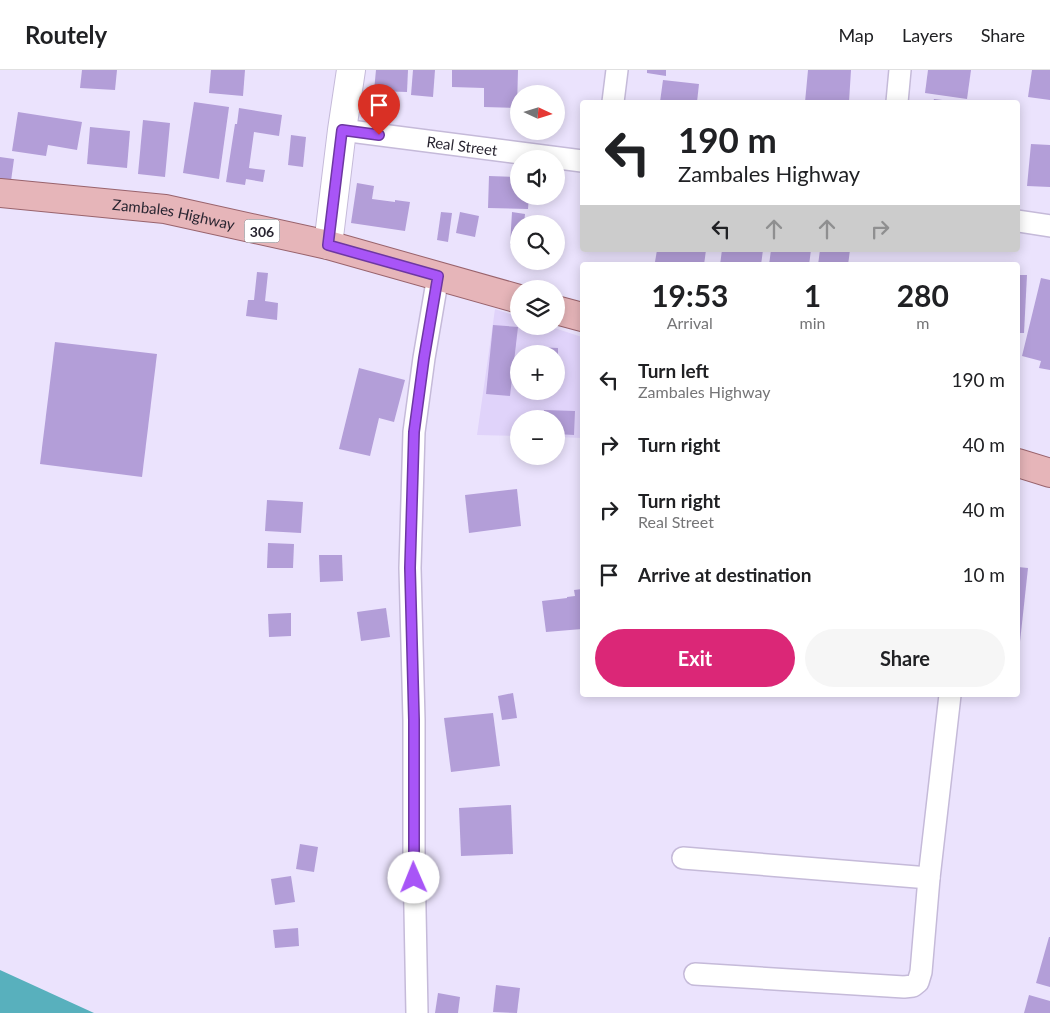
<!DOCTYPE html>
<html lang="en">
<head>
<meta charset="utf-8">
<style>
  :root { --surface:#fff; --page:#f6f6f6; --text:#202124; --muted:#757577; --line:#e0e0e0; --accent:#db2777 }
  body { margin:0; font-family:Lato,sans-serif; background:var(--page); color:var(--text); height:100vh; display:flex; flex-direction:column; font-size:19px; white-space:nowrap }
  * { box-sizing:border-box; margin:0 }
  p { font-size:16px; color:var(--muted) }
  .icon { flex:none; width:28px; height:28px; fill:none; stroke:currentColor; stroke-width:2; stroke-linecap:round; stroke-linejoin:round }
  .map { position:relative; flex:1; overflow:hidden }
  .panel { position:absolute; left:580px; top:192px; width:440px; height:435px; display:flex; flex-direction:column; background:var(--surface); border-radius:5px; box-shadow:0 2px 12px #0003 }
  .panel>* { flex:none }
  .banner { position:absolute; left:580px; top:30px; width:440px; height:152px; border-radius:5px; box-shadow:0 2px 12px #0003; background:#fff; color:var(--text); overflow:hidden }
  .needle { width:32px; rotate:94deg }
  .buttons { position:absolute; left:510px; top:15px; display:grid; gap:10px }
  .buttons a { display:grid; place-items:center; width:55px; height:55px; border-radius:50%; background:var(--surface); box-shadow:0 2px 12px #0003; font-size:25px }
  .pin { position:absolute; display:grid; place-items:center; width:42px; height:42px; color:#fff; margin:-51px -21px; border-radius:50% 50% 50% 0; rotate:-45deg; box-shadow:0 0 5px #0007 }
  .pin .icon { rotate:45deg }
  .me { position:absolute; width:55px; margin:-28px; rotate:359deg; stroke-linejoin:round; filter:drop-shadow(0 0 4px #0008) }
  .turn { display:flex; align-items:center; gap:18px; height:105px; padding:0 15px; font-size:22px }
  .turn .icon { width:65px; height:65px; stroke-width:2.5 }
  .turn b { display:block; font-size:35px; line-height:42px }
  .lanes { display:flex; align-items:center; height:48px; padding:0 15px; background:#0003; justify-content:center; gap:25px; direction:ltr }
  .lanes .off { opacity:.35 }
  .eta { display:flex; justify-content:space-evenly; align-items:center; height:85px; text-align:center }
  .eta b { font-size:30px; font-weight:700; line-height:35px }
  .action { display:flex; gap:10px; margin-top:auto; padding:10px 15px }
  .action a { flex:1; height:58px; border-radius:30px; background:var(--accent); color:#fff; font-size:20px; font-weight:700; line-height:58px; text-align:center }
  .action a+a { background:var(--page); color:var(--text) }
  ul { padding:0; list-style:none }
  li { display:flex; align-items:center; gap:15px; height:65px; padding:0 15px }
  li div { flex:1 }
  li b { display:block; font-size:19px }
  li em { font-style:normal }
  header { display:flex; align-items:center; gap:30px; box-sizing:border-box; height:70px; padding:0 25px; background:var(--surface); border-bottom:1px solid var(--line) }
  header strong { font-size:24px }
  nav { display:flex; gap:28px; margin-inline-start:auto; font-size:18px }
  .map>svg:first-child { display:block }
  .built { fill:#e0d3fa; fill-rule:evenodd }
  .water { fill:#58b0bd }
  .building { fill:#b39ed8 }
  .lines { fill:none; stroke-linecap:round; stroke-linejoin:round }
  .street-casing { stroke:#c5bad9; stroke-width:24 }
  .secondary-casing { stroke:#c5bad9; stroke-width:30 }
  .primary-casing { stroke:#99636c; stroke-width:30 }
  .street { stroke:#fff; stroke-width:21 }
  .secondary { stroke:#fff; stroke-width:28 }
  .primary { stroke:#e6b5b9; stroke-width:28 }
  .route-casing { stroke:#6d37a1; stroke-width:12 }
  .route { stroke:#a855f7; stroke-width:9 }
  .labels { text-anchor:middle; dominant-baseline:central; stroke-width:4; stroke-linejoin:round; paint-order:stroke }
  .shield { fill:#fff; stroke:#69666f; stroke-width:1 }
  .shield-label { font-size:14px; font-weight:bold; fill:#292531 }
  .street-label { font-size:15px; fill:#292531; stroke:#fff }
</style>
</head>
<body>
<header>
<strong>Routely</strong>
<nav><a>Map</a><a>Layers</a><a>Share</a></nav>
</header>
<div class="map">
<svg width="1050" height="943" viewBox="0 0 1050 943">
  <rect width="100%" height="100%" fill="#ebe3fd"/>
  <path class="built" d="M 495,239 L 519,247 L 519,256 L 548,256 L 582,267 L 582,368 L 556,367 L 556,349 L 519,349 L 519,366 L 477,365 ZM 519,284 L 556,284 L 556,321 L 519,321 Z"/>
  <polygon class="water" points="0,900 94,943 0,943"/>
  <g class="building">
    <polygon points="82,0 117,0 115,20 80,18"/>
    <polygon points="211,0 245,0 243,26 209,23"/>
    <polygon points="376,0 408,0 407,22 374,21"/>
    <polygon points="413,0 435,0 433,27 411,25"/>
    <polygon points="452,0 518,0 517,38 484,37 484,18 452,17"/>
    <polygon points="647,0 666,0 666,6 647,3"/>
    <polygon points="808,0 851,0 849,32 805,32"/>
    <polygon points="928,0 971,0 967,29 925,23"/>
    <polygon points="1032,0 1050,0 1050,30 1028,27"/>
    <polygon points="663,10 699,14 697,32 660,32"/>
    <polygon points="934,29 951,31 951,32 933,32"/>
    <polygon points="194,32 229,37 219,109 183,103"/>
    <polygon points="239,38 282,45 279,66 254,62 249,98 265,100 263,112 246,109 245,115 226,112 235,54 237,54"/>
    <polygon points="18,42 82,52 77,80 48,75 46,86 12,81"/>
    <polygon points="143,50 170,53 165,107 138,104"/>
    <polygon points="90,57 130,61 127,98 87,94"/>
    <polygon points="291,65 306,67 303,97 288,95"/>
    <polygon points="1031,74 1050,75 1050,117 1027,116"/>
    <polygon points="0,87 14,89 11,111 0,109"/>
    <polygon points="489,106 519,107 519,126 529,126 528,139 488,138"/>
    <polygon points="357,113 374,116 372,129 395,132 395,130 410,132 405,161 351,153"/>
    <polygon points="441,142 452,143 448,172 437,170"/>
    <polygon points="460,142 479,146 475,167 456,163"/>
    <polygon points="512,142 525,144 524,154 519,154 519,176 510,175"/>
    <polygon points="657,180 706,180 704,195 681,195 655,192"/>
    <polygon points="722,180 763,180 761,195 720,195"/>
    <polygon points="771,180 811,180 809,195 769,195"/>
    <polygon points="820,180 850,180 848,195 818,195"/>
    <polygon points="257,202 268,203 265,231 278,233 277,250 246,246 248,230 254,230"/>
    <polygon points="1018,205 1027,205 1024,263 1018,263"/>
    <polygon points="1041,208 1050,210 1050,300 1039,298 1041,291 1022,286"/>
    <polygon points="493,255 518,257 510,326 486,324"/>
    <polygon points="55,272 157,284 142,407 40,394"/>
    <polygon points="534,277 558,278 558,291 556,290 556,284 534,284"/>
    <polygon points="359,298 405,310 394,352 379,348 370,386 339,379"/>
    <polygon points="544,340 575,341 574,365 556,364 556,349 544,349"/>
    <polygon points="517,419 521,456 469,463 465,425"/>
    <polygon points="267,430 303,432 301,463 265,461"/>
    <polygon points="268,473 294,474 293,498 267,498"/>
    <polygon points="319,485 342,485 343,511 320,512"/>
    <polygon points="1018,497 1028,498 1019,581 1018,581"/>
    <polygon points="582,519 582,559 546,562 542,531 567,528 567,527 575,526 574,520"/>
    <polygon points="386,538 390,567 361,571 357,542"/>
    <polygon points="291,543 291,566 269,567 268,544"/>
    <polygon points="513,623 517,648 502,650 498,626"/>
    <polygon points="493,643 500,696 451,702 444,648"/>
    <polygon points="511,735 513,784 461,786 459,738"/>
    <polygon points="300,774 318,777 314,802 296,799"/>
    <polygon points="291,806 295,832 275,835 271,809"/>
    <polygon points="298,858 299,876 275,878 273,860"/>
    <polygon points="1049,867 1050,867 1050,917 1036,913"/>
    <polygon points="496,915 520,918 517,943 493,942"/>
    <polygon points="438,923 460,927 458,943 435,943"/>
    <polygon points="1029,925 1050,931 1050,943 1024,943"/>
  </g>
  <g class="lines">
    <defs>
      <g id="street">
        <polyline points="613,32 617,0"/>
        <polyline points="897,32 900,0"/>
        <path id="s1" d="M 342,60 L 582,91"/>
        <polyline points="1018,151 1050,156"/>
        <polyline points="683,788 929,808"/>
        <polyline points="695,904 904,917 913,916 918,912 921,902 929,808 950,625"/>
        <polyline points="417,943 414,789 414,650 410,498 414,362 424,288 438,206"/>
      </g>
      <polyline id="secondary" points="328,175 342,60 351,0"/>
      <g id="primary">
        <path id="s2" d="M 0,123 L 165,139 L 328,175 L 519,229"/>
        <polyline points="556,240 582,247"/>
        <polyline points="1018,393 1050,403"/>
      </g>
    </defs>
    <use href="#street" class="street-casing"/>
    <use href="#secondary" class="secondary-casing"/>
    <use href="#primary" class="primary-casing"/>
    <use href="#street" class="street"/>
    <use href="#secondary" class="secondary"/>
    <use href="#primary" class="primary"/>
  </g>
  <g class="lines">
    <defs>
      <polyline id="route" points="379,65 342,60 328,175 438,206 424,288 414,362 410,498 414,650 414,808"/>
    </defs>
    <use href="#route" class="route-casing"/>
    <use href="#route" class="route"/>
  </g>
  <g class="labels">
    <rect class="shield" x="244.5" y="149.5" width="35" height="23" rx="4"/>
    <g class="shield-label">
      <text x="262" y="161">306</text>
    </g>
    <g class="street-label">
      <text stroke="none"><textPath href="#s1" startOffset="121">Real Street</textPath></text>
      <text stroke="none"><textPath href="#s2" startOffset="175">Zambales Highway</textPath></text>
    </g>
  </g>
</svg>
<div class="buttons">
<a><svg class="needle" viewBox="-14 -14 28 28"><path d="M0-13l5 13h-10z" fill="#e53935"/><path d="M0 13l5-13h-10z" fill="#757577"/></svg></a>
<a><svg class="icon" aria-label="sound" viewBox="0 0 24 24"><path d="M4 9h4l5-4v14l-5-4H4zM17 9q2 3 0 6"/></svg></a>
<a><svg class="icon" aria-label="search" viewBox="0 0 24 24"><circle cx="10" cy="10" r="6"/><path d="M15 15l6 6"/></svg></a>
<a><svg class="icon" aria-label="layers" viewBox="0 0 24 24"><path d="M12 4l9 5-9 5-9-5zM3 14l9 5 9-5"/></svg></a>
<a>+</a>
<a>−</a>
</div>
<div class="pin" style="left:379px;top:65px;background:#d93025"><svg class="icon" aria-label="arrive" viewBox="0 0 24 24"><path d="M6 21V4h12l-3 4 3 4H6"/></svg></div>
<svg class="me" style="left:414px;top:808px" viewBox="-20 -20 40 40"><circle r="19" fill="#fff"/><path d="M0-13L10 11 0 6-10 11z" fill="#a855f7"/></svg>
<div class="banner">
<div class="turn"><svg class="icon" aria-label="left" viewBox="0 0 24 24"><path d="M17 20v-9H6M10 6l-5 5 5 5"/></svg><div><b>190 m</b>Zambales Highway</div></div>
<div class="lanes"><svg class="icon" aria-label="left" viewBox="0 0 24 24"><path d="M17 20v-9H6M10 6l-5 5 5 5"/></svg><svg class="icon off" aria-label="ahead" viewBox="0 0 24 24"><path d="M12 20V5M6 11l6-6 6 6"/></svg><svg class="icon off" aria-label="ahead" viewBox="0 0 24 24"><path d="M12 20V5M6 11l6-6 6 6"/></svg><svg class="icon off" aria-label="right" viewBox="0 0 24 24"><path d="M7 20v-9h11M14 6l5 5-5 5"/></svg></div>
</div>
<section class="panel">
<div class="eta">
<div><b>19:53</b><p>Arrival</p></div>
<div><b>1</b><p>min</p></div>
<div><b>280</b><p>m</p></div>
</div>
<ul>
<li><svg class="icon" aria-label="left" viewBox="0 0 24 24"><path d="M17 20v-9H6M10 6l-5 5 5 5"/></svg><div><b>Turn left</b><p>Zambales Highway</p></div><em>190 m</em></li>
<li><svg class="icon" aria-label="right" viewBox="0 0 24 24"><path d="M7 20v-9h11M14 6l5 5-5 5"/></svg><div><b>Turn right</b></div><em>40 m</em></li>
<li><svg class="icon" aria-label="right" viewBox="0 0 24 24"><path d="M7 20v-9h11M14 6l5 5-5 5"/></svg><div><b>Turn right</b><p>Real Street</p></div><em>40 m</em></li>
<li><svg class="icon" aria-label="arrive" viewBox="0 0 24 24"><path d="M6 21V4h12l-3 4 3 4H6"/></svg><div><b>Arrive at destination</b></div><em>10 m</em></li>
</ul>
<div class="action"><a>Exit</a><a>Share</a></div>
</section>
</div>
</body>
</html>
